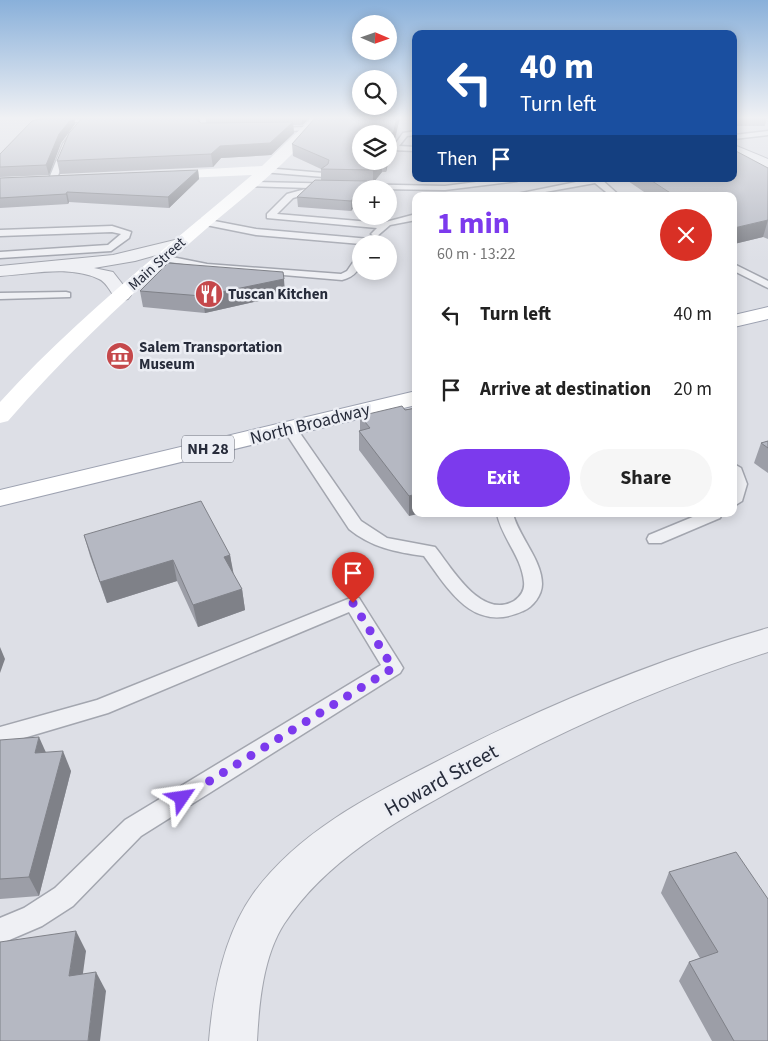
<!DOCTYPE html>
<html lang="en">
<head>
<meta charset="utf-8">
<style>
  :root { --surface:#fff; --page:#f6f6f6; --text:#222; --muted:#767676; --accent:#7c3aed }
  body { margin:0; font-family:"Source Sans 3",sans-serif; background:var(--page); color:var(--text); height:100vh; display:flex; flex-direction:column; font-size:19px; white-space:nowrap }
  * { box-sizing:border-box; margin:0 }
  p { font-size:16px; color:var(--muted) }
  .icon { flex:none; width:28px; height:28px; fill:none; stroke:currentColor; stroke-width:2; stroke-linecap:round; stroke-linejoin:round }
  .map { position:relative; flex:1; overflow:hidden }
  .sheet { position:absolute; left:412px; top:192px; width:325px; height:325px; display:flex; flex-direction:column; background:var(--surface); border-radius:10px; box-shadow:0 2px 12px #0003 }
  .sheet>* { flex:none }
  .hud { position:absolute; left:412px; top:30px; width:325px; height:152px; border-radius:10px; box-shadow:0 2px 12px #0003; background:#1a4fa0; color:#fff; overflow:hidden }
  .needle { width:32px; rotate:92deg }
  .buttons { position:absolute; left:352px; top:15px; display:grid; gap:10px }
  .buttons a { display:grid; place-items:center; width:45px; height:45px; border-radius:50%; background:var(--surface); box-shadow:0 2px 12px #0003; font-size:25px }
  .pin { position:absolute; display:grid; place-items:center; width:42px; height:42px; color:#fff; margin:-51px -21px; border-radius:50% 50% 50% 0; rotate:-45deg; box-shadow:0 0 5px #0007 }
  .pin .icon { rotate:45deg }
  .me { position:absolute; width:55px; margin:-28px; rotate:58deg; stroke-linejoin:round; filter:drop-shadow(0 0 4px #0008) }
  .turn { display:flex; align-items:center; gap:18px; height:105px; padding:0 25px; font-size:22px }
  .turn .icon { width:65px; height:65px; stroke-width:2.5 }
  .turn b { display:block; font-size:35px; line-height:42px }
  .then { display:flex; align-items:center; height:48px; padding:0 25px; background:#0003; gap:10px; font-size:19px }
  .round { display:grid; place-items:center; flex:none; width:52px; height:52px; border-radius:26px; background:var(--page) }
  .head { display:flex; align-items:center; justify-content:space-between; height:85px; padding:0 25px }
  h1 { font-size:30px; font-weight:700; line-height:38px; color:var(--accent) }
  .action { display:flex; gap:10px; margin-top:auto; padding:10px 25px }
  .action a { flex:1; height:58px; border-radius:30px; background:var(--accent); color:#fff; font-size:20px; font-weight:700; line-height:58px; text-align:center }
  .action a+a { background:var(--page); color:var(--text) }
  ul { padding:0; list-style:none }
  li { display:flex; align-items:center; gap:15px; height:75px; padding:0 25px }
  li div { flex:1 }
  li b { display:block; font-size:19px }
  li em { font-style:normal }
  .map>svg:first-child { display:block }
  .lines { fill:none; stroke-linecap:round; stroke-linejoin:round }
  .service-casing { stroke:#a3a6af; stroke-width:3 }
  .minor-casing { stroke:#a3a6af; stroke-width:2 }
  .primary-casing { stroke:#9da2b1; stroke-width:2 }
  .service { fill:#eff0f4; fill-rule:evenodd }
  .minor { fill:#eff0f4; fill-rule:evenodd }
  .secondary { fill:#fff; fill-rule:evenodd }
  .primary { fill:#fff; fill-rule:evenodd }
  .wall { fill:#9c9ea7; fill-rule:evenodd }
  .shaded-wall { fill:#7f8188 }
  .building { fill:#b5b8c2; stroke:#7f8188 }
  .route { stroke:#7c3aed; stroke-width:9; stroke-dasharray:0 16.2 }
  .labels { text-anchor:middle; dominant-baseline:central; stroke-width:5; stroke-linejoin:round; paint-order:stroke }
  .far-street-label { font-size:15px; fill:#272c3b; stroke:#eceef4 }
  .far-poi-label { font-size:15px; font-weight:bold; fill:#272c3b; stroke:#eceef4; text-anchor:start }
  .shield { fill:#eceef4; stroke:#626672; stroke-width:1 }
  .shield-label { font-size:16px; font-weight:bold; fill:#272c3b }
  .street-label { font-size:18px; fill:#272c3b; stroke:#eceef4 }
  .near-street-label { font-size:21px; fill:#272c3b; stroke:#eceef4 }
</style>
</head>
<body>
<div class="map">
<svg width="768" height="1041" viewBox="0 0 768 1041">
  <rect width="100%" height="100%" fill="#dddfe6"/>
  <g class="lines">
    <defs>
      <g id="service">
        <polygon points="200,117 206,117 206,129 215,128 217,131 200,132"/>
        <polygon points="50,118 86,120 70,144 56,181 52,183 48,181 63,144 80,122 52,121"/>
        <polygon points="307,127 309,130 272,132 269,130 272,128"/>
        <polygon points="416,131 416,135 407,136 399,146 416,147 416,151 391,150 403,133"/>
        <polygon points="768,131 768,135 734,139 734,135"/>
        <polygon points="265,168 324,173 328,175 324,177 262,172 262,168"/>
        <polygon points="500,179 521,179 517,181 445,190 311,188 314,190 313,192 293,198 277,214 382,223 416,214 416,220 390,225 376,237 371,234 377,228 267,218 267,214 287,194 309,188 249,186 245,184 249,182 445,186"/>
        <polygon points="591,179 601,179 620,196 611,196 595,183 523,196 507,196"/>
        <polygon points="204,219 256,229 370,239 375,242 361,244 256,235 201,224 201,220"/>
        <polygon points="112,226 131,232 129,238 111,251 0,258 0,252 108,245 121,234 112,232 0,236 0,230"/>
        <path d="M 361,254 C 362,268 356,276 342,280 L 211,269 L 187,272 L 182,269 L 191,265 L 162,261 L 157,258 L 162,255 L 207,264 L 341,274 L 347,271 L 358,255 Z"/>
        <polygon points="734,264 768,281 768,288 734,271"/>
        <polygon points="66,292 70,293 70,297 0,299 0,293"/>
        <path d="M 290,425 L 295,426 L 361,521 L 387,538 L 435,547 C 452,568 481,620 514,601 C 521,596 525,590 524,582 C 522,557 502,538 497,514 L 513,514 C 519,537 542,560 542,584 C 542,595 533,607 523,611 C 473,634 449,590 424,556 C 395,552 371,547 349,529 L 283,429 Z"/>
        <polygon points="734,464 741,468 747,484 742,501 734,506"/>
        <polygon points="700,514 722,514 720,518 661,543 649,543 647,539 649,535"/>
        <polygon points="353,597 359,598 400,663 403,668 400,673 141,836 73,906 42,926 0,944 0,918 24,908 55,888 125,820 381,665 349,612 108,713 0,745 0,727 97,700"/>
      </g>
      <g id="minor">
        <polygon points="734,145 768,159 768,168 734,153"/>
        <path d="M 179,239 L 185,241 L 187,244 L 185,247 L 135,261 L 94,268 L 113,272 L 131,295 L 128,299 C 110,303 112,285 99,279 C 69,265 33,274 0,276 L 0,266 L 113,255 Z"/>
        <path d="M 768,628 L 768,652 C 661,686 558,732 460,786 C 395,822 326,860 284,924 C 263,957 259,1003 257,1041 L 209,1041 C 213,992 224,935 253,894 C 297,833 367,797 432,764 C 539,708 652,661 768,628 Z"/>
      </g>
      <g id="primary">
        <polygon points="768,307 768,319 734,327 734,315"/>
        <polygon points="416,391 416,405 0,506 0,490"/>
      </g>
    </defs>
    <use href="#service" class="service-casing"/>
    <use href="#minor" class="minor-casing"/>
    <use href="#primary" class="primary-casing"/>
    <use href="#service" class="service"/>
    <use href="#minor" class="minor"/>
    <path class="secondary" d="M 313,117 L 324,117 C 291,163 240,199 198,236 C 131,294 66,354 8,421 L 0,423 L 0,402 C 76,318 166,248 252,175 L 161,179 L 156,178 L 154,175 L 156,172 L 262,166 Z"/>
    <use href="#primary" class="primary"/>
  </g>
  <g class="wall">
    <polygon points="50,117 199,117 198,121 201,123 207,123 207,117 311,117 302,125 293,125 294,133 271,155 221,158 213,167 60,174 57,161 81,118 74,117 75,124 61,143 49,175 0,177 0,154"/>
    <path d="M 316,117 L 400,117 L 394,143 L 391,147 L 391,152 L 386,172 L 382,172 L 373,183 L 367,183 L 367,189 L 361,189 L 361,198 L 351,211 L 298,207 L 297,197 L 315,180 L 321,180 L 321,169 L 293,156 L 292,144 ZM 361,134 L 389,134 L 389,161 L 361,161 Z"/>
    <polygon points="734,117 767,117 765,126 734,126"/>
    <polygon points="768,168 768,239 763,237 734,244 734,196 650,196 625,179 734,179"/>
    <polygon points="198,170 199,179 169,208 69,202 68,204 0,208 0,178"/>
    <polygon points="283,272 285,295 205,313 143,307 140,291"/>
    <polygon points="416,408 409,516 359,450 359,431 360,430 360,416"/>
    <polygon points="768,441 768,473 754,463 761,443"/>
    <polygon points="84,535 230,555 233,574 242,589 245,610 198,627 177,581 107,603 90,556"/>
    <polygon points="0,740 45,752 71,771 39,896 0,899"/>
    <polygon points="669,872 768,899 768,1041 712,1041 679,981 689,962 700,958 661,893"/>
  </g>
  <g class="shaded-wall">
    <polygon points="73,117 74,117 75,124 61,143 49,175 46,165 59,134"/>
    <polygon points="196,117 199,117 197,131 196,119"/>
    <polygon points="301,117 311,117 302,125"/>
    <polygon points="397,117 400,117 394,143 391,147 391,152 386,172 386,161 389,161 389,138"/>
    <polygon points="293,122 294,133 271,155 221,158 213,167 211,154 220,146"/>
    <polygon points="380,161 382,161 382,172 373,183 373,170"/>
    <polygon points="198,170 199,179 169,208 168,197"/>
    <polygon points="367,181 367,189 361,189 361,198 351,211 351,201"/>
    <polygon points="67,192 69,202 68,204 66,194"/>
    <polygon points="768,220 763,237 734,244 734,228"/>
    <polygon points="284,279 285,295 205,313 202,296"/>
    <polygon points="416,494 416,514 418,514 409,516 409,496"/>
    <polygon points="230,555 234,576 224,557"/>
    <polygon points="173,560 177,581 107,603 100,582"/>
    <polygon points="242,589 245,610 198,627 193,605"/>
    <polygon points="0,647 5,659 0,673"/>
    <polygon points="39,737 48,757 35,753"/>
    <polygon points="63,751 71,771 39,896 29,877"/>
    <polygon points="76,931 86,951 80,995 69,976"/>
    <polygon points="96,972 106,991 100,1041 88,1041"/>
  </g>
  <g class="building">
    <polygon points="50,117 73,117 59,134 46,165 0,167 0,154 32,121"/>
    <polygon points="83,117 196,117 196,119 201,123 293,122 270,143 220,146 211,154 57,161 69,133"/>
    <polygon points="316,117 397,117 394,131 389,138 391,140 389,150 389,134 361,134 361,161 380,161 373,170 321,169 328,164 329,160 292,144"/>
    <polygon points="734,150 768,168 768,220 734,228 734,196 675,196 649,179 734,179"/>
    <polygon points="198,170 168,197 67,192 66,194 0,198 0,178"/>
    <polygon points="315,180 367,181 351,201 297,197"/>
    <polygon points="168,263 283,272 284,279 202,296 140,291"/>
    <polygon points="402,406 405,410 416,408 416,494 409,496 359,431 370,428 360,416"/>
    <polygon points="768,441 768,448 761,443"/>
    <polygon points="201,501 230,555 224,557 242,589 193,605 173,560 100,582 84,535"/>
    <polygon points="39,737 35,753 63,751 29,877 0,879 0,740"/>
    <polygon points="736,852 768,899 768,1041 734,1041 689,962 718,952 669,872"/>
    <polygon points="76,931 69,976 96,972 88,1041 0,1041 0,942"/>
  </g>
  <linearGradient id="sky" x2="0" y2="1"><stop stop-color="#89b0da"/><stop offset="0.45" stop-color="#f0f1f4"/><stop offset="1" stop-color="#f0f1f4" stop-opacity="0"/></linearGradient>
  <rect width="768" height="262" fill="url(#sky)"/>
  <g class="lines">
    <polyline class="route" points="182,798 393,668 353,603"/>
  </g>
  <defs>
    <symbol id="restaurant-disc" viewBox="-11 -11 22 22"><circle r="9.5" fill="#c5484b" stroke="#eceef4"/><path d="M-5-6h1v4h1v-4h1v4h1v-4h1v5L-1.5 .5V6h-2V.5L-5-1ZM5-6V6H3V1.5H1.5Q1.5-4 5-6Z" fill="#fff"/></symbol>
    <symbol id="museum-disc" viewBox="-11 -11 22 22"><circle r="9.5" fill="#c5484b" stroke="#eceef4"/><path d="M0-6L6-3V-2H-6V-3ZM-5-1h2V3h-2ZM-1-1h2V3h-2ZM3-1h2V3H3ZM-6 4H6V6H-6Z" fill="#fff"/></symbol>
  </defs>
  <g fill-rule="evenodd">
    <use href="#restaurant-disc" x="193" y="278" width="32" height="32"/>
    <use href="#museum-disc" x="104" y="340" width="32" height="32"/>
  </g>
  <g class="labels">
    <g class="far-street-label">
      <text transform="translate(157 264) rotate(-42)">Main Street</text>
    </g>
    <g class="far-poi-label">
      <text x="228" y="294">Tuscan Kitchen</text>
      <text x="139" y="347">Salem Transportation<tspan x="139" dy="17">Museum</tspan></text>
    </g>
    <rect class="shield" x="182" y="435.5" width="52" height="27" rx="4"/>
    <g class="shield-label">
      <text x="208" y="449">NH 28</text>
    </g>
    <g class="street-label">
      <text transform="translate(310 424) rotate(-14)">North Broadway</text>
    </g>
    <g class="near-street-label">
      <text transform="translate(441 780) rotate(-29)">Howard Street</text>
    </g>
  </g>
</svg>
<div class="buttons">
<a><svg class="needle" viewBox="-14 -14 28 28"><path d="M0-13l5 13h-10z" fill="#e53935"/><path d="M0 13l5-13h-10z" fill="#767676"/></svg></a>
<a><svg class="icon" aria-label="search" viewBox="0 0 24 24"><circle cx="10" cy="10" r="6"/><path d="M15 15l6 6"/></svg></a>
<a><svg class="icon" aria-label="layers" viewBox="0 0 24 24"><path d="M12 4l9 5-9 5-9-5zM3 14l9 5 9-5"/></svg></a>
<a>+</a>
<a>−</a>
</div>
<div class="pin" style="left:353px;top:603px;background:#d93025"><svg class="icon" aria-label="arrive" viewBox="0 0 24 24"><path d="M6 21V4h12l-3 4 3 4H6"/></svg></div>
<svg class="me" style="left:182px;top:798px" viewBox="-20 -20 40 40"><path d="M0-17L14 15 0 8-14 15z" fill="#7c3aed" stroke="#fff" stroke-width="4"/></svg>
<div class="hud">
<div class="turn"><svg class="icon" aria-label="left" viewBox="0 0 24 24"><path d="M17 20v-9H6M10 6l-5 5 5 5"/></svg><div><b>40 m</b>Turn left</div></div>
<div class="then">Then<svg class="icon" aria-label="arrive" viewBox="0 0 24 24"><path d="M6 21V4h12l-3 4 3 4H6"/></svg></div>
</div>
<section class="sheet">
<div class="head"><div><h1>1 min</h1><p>60 m · 13:22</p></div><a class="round" style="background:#d93025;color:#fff"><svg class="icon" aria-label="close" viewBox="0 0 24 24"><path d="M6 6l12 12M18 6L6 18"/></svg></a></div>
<ul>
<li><svg class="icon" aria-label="left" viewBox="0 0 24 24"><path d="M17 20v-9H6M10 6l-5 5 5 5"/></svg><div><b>Turn left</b></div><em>40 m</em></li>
<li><svg class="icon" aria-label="arrive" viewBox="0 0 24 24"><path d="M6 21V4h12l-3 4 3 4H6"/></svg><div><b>Arrive at destination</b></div><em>20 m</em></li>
</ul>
<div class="action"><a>Exit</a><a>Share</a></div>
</section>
</div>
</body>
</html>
